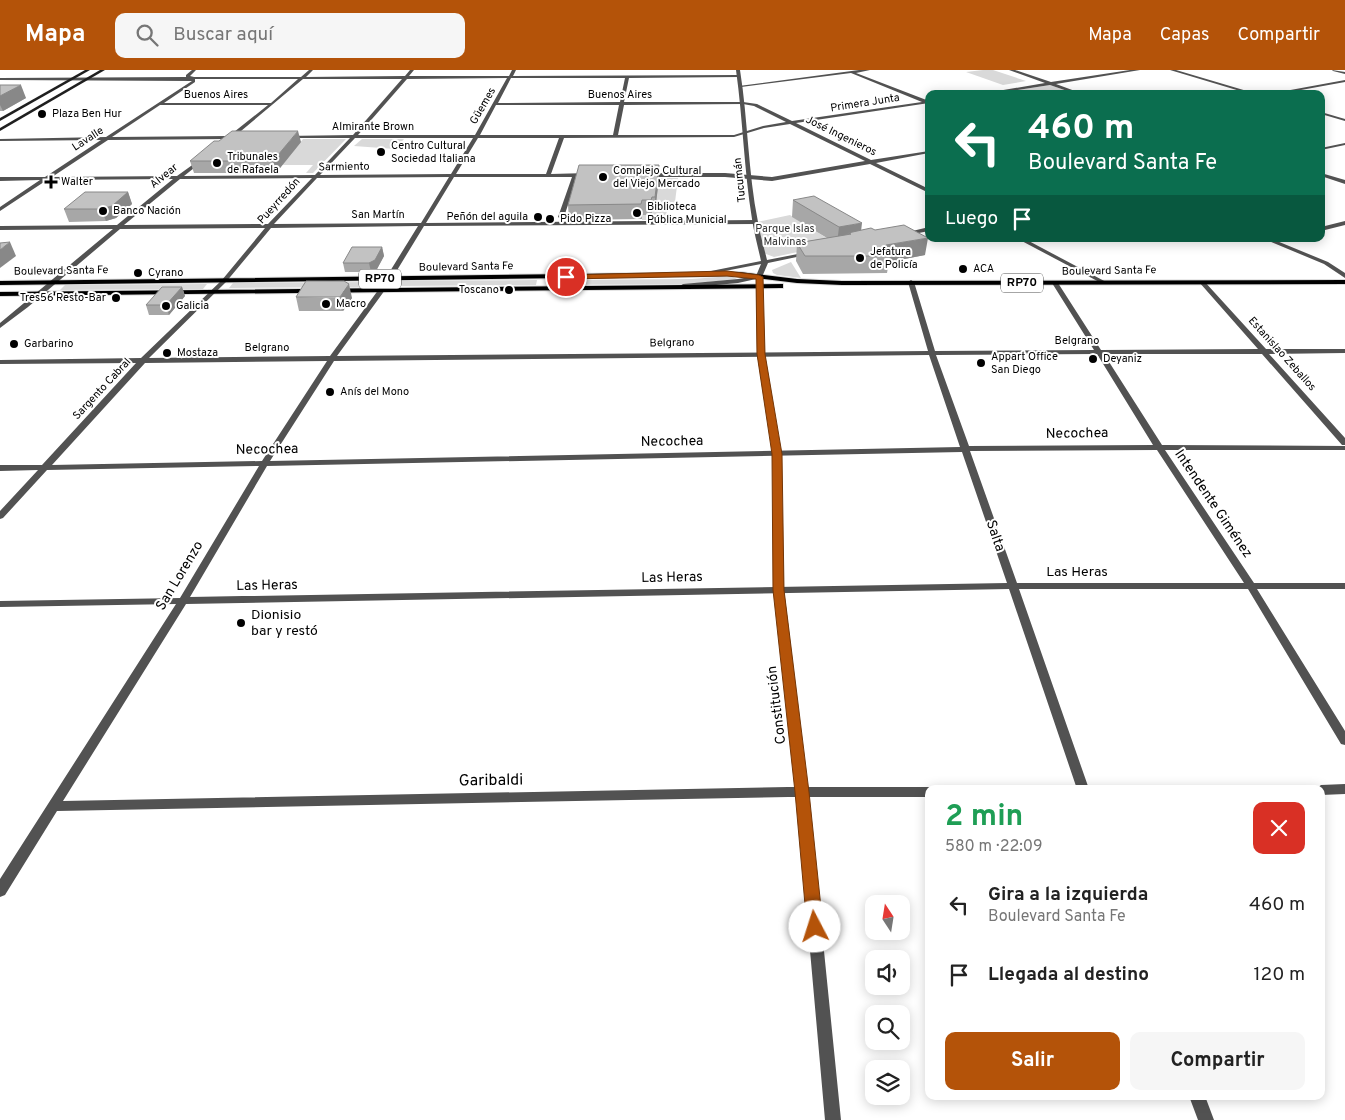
<!DOCTYPE html>
<html lang="es">
<head>
<meta charset="utf-8">
<style>
  :root { --surface:#fff; --page:#f6f6f6; --text:#222; --muted:#767676; --accent:#b45309 }
  body { margin:0; font-family:Overpass,sans-serif; background:var(--page); color:var(--text); height:100vh; display:flex; flex-direction:column; font-size:19px; white-space:nowrap }
  * { box-sizing:border-box; margin:0 }
  p { font-size:16px; color:var(--muted) }
  .icon { flex:none; width:28px; height:28px; fill:none; stroke:currentColor; stroke-width:2; stroke-linecap:round; stroke-linejoin:round }
  .map { position:relative; flex:1; overflow:hidden }
  .sheet { position:absolute; left:925px; top:715px; width:400px; height:315px; display:flex; flex-direction:column; background:var(--surface); border-radius:10px; box-shadow:0 2px 12px #0003 }
  .sheet>* { flex:none }
  .guide { position:absolute; left:925px; top:20px; width:400px; height:152px; border-radius:10px; box-shadow:0 2px 12px #0003; background:#0b6e4f; color:#fff; overflow:hidden }
  .needle { width:32px; rotate:348deg }
  .controls { position:absolute; left:865px; top:825px; display:grid; gap:10px }
  .controls a { display:grid; place-items:center; width:45px; height:45px; border-radius:10px; background:var(--surface); box-shadow:0 2px 12px #0003; font-size:25px }
  .pin { position:absolute; display:grid; place-items:center; width:42px; height:42px; color:#fff; margin:-21px; border:2px solid #fff; border-radius:50%; box-shadow:0 1px 5px #0007 }
  .me { position:absolute; width:55px; margin:-28px; rotate:355deg; stroke-linejoin:round; filter:drop-shadow(0 0 4px #0008) }
  .turn { display:flex; align-items:center; gap:18px; height:105px; padding:0 20px; font-size:22px }
  .turn .icon { width:65px; height:65px; stroke-width:2.5 }
  .turn b { display:block; font-size:35px; line-height:42px }
  .then { display:flex; align-items:center; height:48px; padding:0 20px; background:#0003; gap:10px; font-size:19px }
  .round { display:grid; place-items:center; flex:none; width:52px; height:52px; border-radius:10px; background:var(--page) }
  .headline { display:flex; align-items:center; justify-content:space-between; height:85px; padding:0 20px }
  h1 { font-size:30px; font-weight:700; line-height:38px; color:#1e9e55 }
  .action { display:flex; gap:10px; margin-top:auto; padding:10px 20px }
  .action a { flex:1; height:58px; border-radius:10px; background:var(--accent); color:#fff; font-size:20px; font-weight:700; line-height:58px; text-align:center }
  .action a+a { background:var(--page); color:var(--text) }
  ul { padding:0; list-style:none }
  li { display:flex; align-items:center; gap:15px; height:70px; padding:0 20px }
  li div { flex:1 }
  li b { display:block; font-size:19px }
  li em { font-style:normal }
  header { display:flex; align-items:center; gap:30px; box-sizing:border-box; height:70px; padding:0 25px; background:var(--accent); color:#fff }
  header strong { font-size:24px }
  nav { display:flex; gap:28px; margin-inline-start:auto; font-size:18px }
  .search { width:350px; height:45px; background:var(--page); display:flex; align-items:center; gap:12px; box-sizing:border-box; padding:0 18px; border-radius:10px; color:var(--muted); font-size:19px }
  .map>svg:first-child { display:block }
  .green { fill:#d9d9d9 }
  .lines { fill:none; stroke-linecap:round; stroke-linejoin:round }
  .primary-casing { stroke:#dbdbdb; stroke-width:2 }
  .minor { fill:#525252; fill-rule:evenodd }
  .tertiary { fill:#525252; fill-rule:evenodd }
  .secondary { fill:#1f1f1f; fill-rule:evenodd }
  .primary { fill:#000; fill-rule:evenodd }
  .wall { fill:#a7a7a7 }
  .shaded-wall { fill:#888 }
  .building { fill:#c2c2c2; stroke:#888 }
  .route { fill:#b45309; stroke:#753606 }
  .poi-dot { fill:#000; stroke:#fff; stroke-width:2 }
  .labels { text-anchor:middle; dominant-baseline:central; stroke-width:4; stroke-linejoin:round; paint-order:stroke }
  .far-street-label { font-size:11px; fill:#000; stroke:#fff }
  .far-poi-label { font-size:11px; fill:#000; stroke:#fff; text-anchor:start }
  .far-park-label { font-size:11px; fill:#303030; stroke:#fff }
  .shield { fill:#fff; stroke:#4c4c4c; stroke-width:1 }
  .shield-label { font-size:12px; font-weight:bold; fill:#000 }
  .street-label { font-size:14px; fill:#000; stroke:#fff }
  .poi-label { font-size:14px; fill:#000; stroke:#fff; text-anchor:start }
  .near-street-label { font-size:16px; fill:#000; stroke:#fff }
</style>
</head>
<body>
<header>
<strong>Mapa</strong>
<div class="search"><svg class="icon" aria-label="search" viewBox="0 0 24 24"><circle cx="10" cy="10" r="6"/><path d="M15 15l6 6"/></svg>Buscar aquí</div>
<nav><a>Mapa</a><a>Capas</a><a>Compartir</a></nav>
</header>
<div class="map">
<svg width="1345" height="1050" viewBox="0 0 1345 1050">
  <rect width="100%" height="100%" fill="#fff"/>
  <g class="green">
    <polygon points="983,0 993,0 1026,11 1003,15 966,2"/>
    <polygon points="1050,15 1076,24 992,24"/>
    <polygon points="303,69 346,69 313,103 306,103 313,95 282,95"/>
    <polygon points="362,69 404,69 395,79 354,76"/>
    <polygon points="659,108 678,108 675,132 667,138 666,150 642,150 642,145 651,145 652,141 658,141 658,138 624,138 657,125"/>
    <polygon points="790,145 836,174 774,187 761,182 757,152"/>
    <polygon points="791,192 801,208 777,205 773,203 772,200"/>
    <polygon points="731,206 737,209 688,214 555,215 556,210 692,209"/>
    <polygon points="537,210 536,215 395,216 397,211"/>
    <polygon points="374,212 372,217 229,218 233,213"/>
    <polygon points="207,214 203,219 60,220 65,215"/>
  </g>
  <g class="lines">
    <defs>
      <g id="primary">
        <polygon points="740,202 797,209 842,211 1345,210 1345,214 842,215 797,213 740,206 0,215 0,211"/>
        <polygon points="783,214 783,218 780,218 0,226 0,222"/>
      </g>
    </defs>
    <use href="#primary" class="primary-casing"/>
    <g class="minor">
      <path d="M 192,0 L 196,0 L 190,6 L 194,7 L 301,7 L 309,0 L 313,0 L 306,7 L 405,6 L 410,0 L 414,0 L 409,6 L 509,6 L 512,0 L 516,0 L 513,6 L 739,5 L 740,7 L 629,8 L 624,32 L 743,32 L 757,34 L 792,51 L 922,32 L 851,3 L 741,17 L 739,16 L 859,0 L 870,0 L 856,3 L 929,31 L 929,33 L 796,53 L 871,90 L 929,81 L 929,83 L 876,93 L 929,119 L 929,123 L 870,94 L 772,111 L 725,107 L 647,107 L 644,105 L 647,103 L 725,103 L 772,107 L 865,91 L 790,54 L 764,58 L 734,67 L 564,68 L 551,104 L 588,103 L 591,105 L 577,107 L 564,147 L 561,149 L 558,147 L 572,107 L 454,107 L 426,153 L 755,150 L 758,152 L 755,154 L 424,156 L 385,220 L 337,286 L 928,281 L 908,212 L 911,210 L 914,212 L 935,281 L 1094,280 L 1052,213 L 1055,211 L 1058,213 L 1101,280 L 1258,279 L 1199,212 L 1204,211 L 1266,279 L 1345,279 L 1345,283 L 1269,284 L 1345,368 L 1345,375 L 1342,375 L 1262,284 L 1104,284 L 1162,375 L 1345,376 L 1345,380 L 1165,380 L 1254,513 L 1345,513 L 1345,519 L 1257,519 L 1345,661 L 1345,675 L 1341,674 L 1248,519 L 1019,519 L 1089,719 L 1077,719 L 1009,519 L 186,534 L 63,731 L 788,717 L 929,717 L 933,719 L 929,719 L 929,727 L 788,727 L 57,741 L 5,825 L 0,827 L 0,809 L 176,534 L 0,537 L 0,531 L 180,528 L 259,396 L 47,400 L 3,448 L 0,449 L 0,441 L 38,400 L 0,401 L 0,395 L 42,395 L 136,293 L 0,294 L 0,290 L 141,288 L 222,210 L 265,158 L 120,159 L 28,237 L 0,258 L 0,253 L 113,159 L 0,160 L 0,156 L 117,155 L 173,109 L 47,110 L 0,141 L 0,137 L 40,110 L 0,111 L 0,107 L 45,107 L 101,70 L 0,71 L 0,69 L 106,67 L 192,11 L 0,10 L 0,8 L 186,7 L 186,5 ZM 507,8 L 475,65 L 358,65 L 407,9 ZM 511,8 L 625,8 L 620,32 L 498,33 ZM 195,9 L 298,9 L 271,33 L 164,33 L 195,12 ZM 303,9 L 402,9 L 353,65 L 284,66 L 286,68 L 350,68 L 315,105 L 184,106 L 204,90 L 202,88 L 177,106 L 52,107 L 108,70 L 229,69 L 238,68 L 238,66 L 235,66 ZM 743,34 L 754,36 L 786,52 L 763,56 L 734,65 L 618,65 L 624,35 ZM 160,35 L 268,35 L 229,66 L 112,67 ZM 496,35 L 619,35 L 613,65 L 480,65 ZM 355,68 L 473,68 L 451,104 L 320,105 ZM 478,68 L 559,68 L 546,104 L 456,104 ZM 449,107 L 421,153 L 274,154 L 317,108 ZM 312,108 L 268,154 L 124,155 L 180,109 ZM 418,156 L 379,219 L 330,286 L 149,288 L 226,212 L 271,158 ZM 1097,284 L 1153,375 L 969,376 L 936,285 ZM 929,285 L 960,377 L 270,391 L 334,291 ZM 327,291 L 262,391 L 52,395 L 145,293 ZM 1157,380 L 1244,513 L 1017,513 L 970,381 ZM 962,382 L 1007,513 L 190,527 L 267,396 Z"/>
      <polygon points="1009,0 1015,0 1051,12 1130,0 1140,0 1056,14 1083,24 1076,24 1050,15 992,24 980,24 1045,13"/>
      <polygon points="1170,0 1176,0 1257,24 1250,24"/>
      <polygon points="1345,10 1345,12 1279,24 1268,24"/>
      <polygon points="1321,42 1345,49 1345,51 1321,44"/>
      <polygon points="1321,103 1345,110 1345,114 1321,106"/>
      <polygon points="1345,151 1345,155 1321,161 1321,157"/>
      <polygon points="1018,169 1025,169 1108,213 1103,214"/>
      <polygon points="1264,169 1272,169 1328,192 1345,203 1345,208 1324,194"/>
      <polygon points="1345,714 1345,724 1321,725 1321,719 1316,719 1321,715"/>
      <polygon points="1189,1026 1205,1026 1214,1050 1198,1050"/>
    </g>
    <g class="tertiary">
      <path d="M 736,0 L 740,0 C 748,50 748,102 758,152 C 760,165 764,177 767,190 L 808,182 L 811,184 L 768,193 L 762,207 L 765,284 L 781,384 L 784,519 L 808,722 L 841,1050 L 825,1050 L 796,722 L 774,519 L 773,384 L 757,284 L 756,209 L 738,213 L 683,218 L 680,216 L 683,214 L 738,209 L 756,206 L 761,194 L 699,206 L 696,204 L 761,191 C 758,177 754,163 752,149 C 744,100 743,50 736,0 Z"/>
      <polygon points="1332,0 1345,2 1345,4 1333,1"/>
      <polygon points="1345,73 1345,75 1321,80 1321,78"/>
      <polygon points="929,157 929,161 903,166 900,164"/>
    </g>
    <g class="secondary">
      <polygon points="85,0 90,0 0,51 0,48"/>
      <polygon points="100,0 105,0 0,61 0,58"/>
    </g>
    <use href="#primary" class="primary"/>
  </g>
  <g class="wall">
    <polygon points="0,15 26,28 3,41 0,41"/>
    <polygon points="301,72 276,103 194,103 190,91"/>
    <polygon points="659,95 659,109 655,141 652,141 652,145 642,145 642,149 569,150 568,135"/>
    <polygon points="128,122 132,134 116,148 106,151 69,152 64,139"/>
    <polygon points="793,130 861,160 925,185 889,192 887,203 803,204 796,191 797,173 827,168 792,147"/>
    <polygon points="382,177 384,186 377,199 371,202 345,202 343,193"/>
    <polygon points="182,217 185,226 169,245 149,245 146,235"/>
    <polygon points="296,227 352,228 343,241 299,241"/>
  </g>
  <g class="shaded-wall">
    <polygon points="21,15 26,28 3,41 0,35 0,26"/>
    <polygon points="298,61 301,72 276,103 273,91"/>
    <polygon points="659,95 659,109 655,141 655,127"/>
    <polygon points="128,122 132,134 116,148 106,151 101,139"/>
    <polygon points="862,153 860,170 848,163 847,172 837,174 839,157"/>
    <polygon points="928,168 925,185 889,192 890,186 886,175"/>
    <polygon points="10,172 16,186 0,198 0,180"/>
    <polygon points="382,177 384,186 377,199 371,202 369,193"/>
    <polygon points="349,214 352,228 343,241 340,227"/>
    <polygon points="182,217 185,226 169,245 166,235"/>
  </g>
  <g class="building">
    <polygon points="0,15 21,15 0,26"/>
    <polygon points="232,61 298,61 273,91 190,91 214,71 219,71"/>
    <polygon points="579,95 659,95 655,127 652,127 651,130 642,130 641,134 568,135"/>
    <polygon points="85,122 128,122 112,136 101,139 64,139"/>
    <polygon points="814,126 862,153 839,157 793,130"/>
    <polygon points="904,155 928,168 886,175 890,186 805,186 797,173 851,164 848,163 871,158 875,160"/>
    <polygon points="10,172 0,180 0,173"/>
    <polygon points="352,177 382,177 375,190 369,193 343,193"/>
    <polygon points="306,211 344,211 349,214 340,227 296,227"/>
    <polygon points="162,217 182,217 166,235 146,235"/>
  </g>
  <polygon class="route" points="727,201 759,205 763,207 765,284 782,384 784,520 809,722 823,857 820,862 815,864 809,862 807,857 795,722 773,520 772,384 757,284 756,209 727,206 566,209 562,207 566,205"/>
  <g class="poi-dot">
    <circle cx="42" cy="44" r="5"/>
    <circle cx="381" cy="82" r="5"/>
    <circle cx="217" cy="93" r="5"/>
    <circle cx="603" cy="107" r="5"/>
    <path d="M48.5 104.5h5v5h5v5h-5v5h-5v-5h-5v-5h5z"/>
    <circle cx="103" cy="141" r="5"/>
    <circle cx="637" cy="143" r="5"/>
    <circle cx="538" cy="147" r="5"/>
    <circle cx="550" cy="149" r="5"/>
    <circle cx="860" cy="188" r="5"/>
    <circle cx="963" cy="199" r="5"/>
    <circle cx="138" cy="203" r="5"/>
    <circle cx="509" cy="220" r="5"/>
    <circle cx="116" cy="228" r="5"/>
    <circle cx="326" cy="234" r="5"/>
    <circle cx="166" cy="236" r="5"/>
    <circle cx="14" cy="274" r="5"/>
    <circle cx="167" cy="283" r="5"/>
    <circle cx="1093" cy="289" r="5"/>
    <circle cx="981" cy="293" r="5"/>
    <circle cx="330" cy="322" r="5"/>
    <circle cx="241" cy="553" r="5"/>
  </g>
  <g class="labels">
    <g class="far-street-label">
      <text x="216" y="25">Buenos Aires</text>
      <text x="620" y="25">Buenos Aires</text>
      <text transform="translate(865 33) rotate(-9)">Primera Junta</text>
      <text transform="translate(483 36) rotate(-60)">Güemes</text>
      <text x="373" y="57">Almirante Brown</text>
      <text transform="translate(841 66) rotate(26)">José Ingenieros</text>
      <text transform="translate(88 69) rotate(-33)">Lavalle</text>
      <text transform="translate(344 97) rotate(-1)">Sarmiento</text>
      <text transform="translate(164 106) rotate(-39)">Alvear</text>
      <text transform="translate(740 110) rotate(-96)">Tucumán</text>
      <text transform="translate(279 131) rotate(-48)">Pueyrredón</text>
      <text x="378" y="145">San Martín</text>
      <text transform="translate(466 197) rotate(-1)">Boulevard Santa Fe</text>
      <text transform="translate(61 201) rotate(-1)">Boulevard Santa Fe</text>
      <text transform="translate(1109 201) rotate(-1)">Boulevard Santa Fe</text>
      <text x="1077" y="271">Belgrano</text>
      <text transform="translate(672 273) rotate(-1)">Belgrano</text>
      <text x="267" y="278">Belgrano</text>
      <text transform="translate(1282 284) rotate(48)">Estanislao Zeballos</text>
      <text transform="translate(102 319) rotate(-47)">Sargento Cabral</text>
    </g>
    <g class="far-poi-label">
      <text x="52" y="44">Plaza Ben Hur</text>
      <text x="391" y="76">Centro Cultural<tspan x="391" dy="13">Sociedad Italiana</tspan></text>
      <text x="227" y="87">Tribunales<tspan x="227" dy="13">de Rafaela</tspan></text>
      <text x="613" y="101">Complejo Cultural<tspan x="613" dy="13">del Viejo Mercado</tspan></text>
      <text x="61" y="112">Walter</text>
      <text x="647" y="137">Biblioteca<tspan x="647" dy="13">Pública Municial</tspan></text>
      <text x="113" y="141">Banco Nación</text>
      <text x="528" y="147" text-anchor="end">Peñón del aguila</text>
      <text x="560" y="149">Pido Pizza</text>
      <text x="870" y="182">Jefatura<tspan x="870" dy="13">de Policía</tspan></text>
      <text x="973" y="199">ACA</text>
      <text x="148" y="203">Cyrano</text>
      <text x="499" y="220" text-anchor="end">Toscano</text>
      <text x="106" y="228" text-anchor="end">Tres56 Resto-Bar</text>
      <text x="336" y="234">Macro</text>
      <text x="176" y="236">Galicia</text>
      <text x="24" y="274">Garbarino</text>
      <text x="177" y="283">Mostaza</text>
      <text x="991" y="287">Appart Office<tspan x="991" dy="13">San Diego</tspan></text>
      <text x="1103" y="289">Deyaniz</text>
      <text x="340" y="322">Anís del Mono</text>
    </g>
    <g class="far-park-label">
      <text x="785" y="159">Parque Islas<tspan x="785" dy="13">Malvinas</tspan></text>
    </g>
    <g class="shield">
      <rect x="359" y="199.5" width="42" height="19" rx="4"/>
      <rect x="1001" y="203.5" width="42" height="19" rx="4"/>
    </g>
    <g class="shield-label">
      <text x="380" y="209">RP70</text>
      <text x="1022" y="213">RP70</text>
    </g>
    <g class="street-label">
      <text transform="translate(1077 364) rotate(-1)">Necochea</text>
      <text transform="translate(672 372) rotate(-1)">Necochea</text>
      <text transform="translate(267 380) rotate(-1)">Necochea</text>
      <text transform="translate(1213 434) rotate(56)">Intendente Giménez</text>
      <text transform="translate(995 466) rotate(71)">Salta</text>
      <text x="1077" y="502">Las Heras</text>
      <text transform="translate(180 506) rotate(-59)">San Lorenzo</text>
      <text transform="translate(672 508) rotate(-1)">Las Heras</text>
      <text transform="translate(267 516) rotate(-1)">Las Heras</text>
      <text transform="translate(777 635) rotate(-97)">Constitución</text>
    </g>
    <g class="poi-label">
      <text x="251" y="545">Dionisio<tspan x="251" dy="16">bar y restó</tspan></text>
    </g>
    <g class="near-street-label">
      <text transform="translate(491 711) rotate(-1)">Garibaldi</text>
    </g>
  </g>
</svg>
<div class="controls">
<a><svg class="needle" viewBox="-14 -14 28 28"><path d="M0-13l5 13h-10z" fill="#e53935"/><path d="M0 13l5-13h-10z" fill="#767676"/></svg></a>
<a><svg class="icon" aria-label="sound" viewBox="0 0 24 24"><path d="M4 9h4l5-4v14l-5-4H4zM17 9q2 3 0 6"/></svg></a>
<a><svg class="icon" aria-label="search" viewBox="0 0 24 24"><circle cx="10" cy="10" r="6"/><path d="M15 15l6 6"/></svg></a>
<a><svg class="icon" aria-label="layers" viewBox="0 0 24 24"><path d="M12 4l9 5-9 5-9-5zM3 14l9 5 9-5"/></svg></a>
</div>
<div class="pin" style="left:566px;top:207px;background:#d93025"><svg class="icon" aria-label="arrive" viewBox="0 0 24 24"><path d="M6 21V4h12l-3 4 3 4H6"/></svg></div>
<svg class="me" style="left:815px;top:857px" viewBox="-20 -20 40 40"><circle r="19" fill="#fff"/><path d="M0-13L10 11 0 6-10 11z" fill="#b45309"/></svg>
<div class="guide">
<div class="turn"><svg class="icon" aria-label="left" viewBox="0 0 24 24"><path d="M17 20v-9H6M10 6l-5 5 5 5"/></svg><div><b>460 m</b>Boulevard Santa Fe</div></div>
<div class="then">Luego<svg class="icon" aria-label="arrive" viewBox="0 0 24 24"><path d="M6 21V4h12l-3 4 3 4H6"/></svg></div>
</div>
<section class="sheet">
<div class="headline"><div><h1>2 min</h1><p>580 m · 22:09</p></div><a class="round" style="background:#d93025;color:#fff"><svg class="icon" aria-label="close" viewBox="0 0 24 24"><path d="M6 6l12 12M18 6L6 18"/></svg></a></div>
<ul>
<li><svg class="icon" aria-label="left" viewBox="0 0 24 24"><path d="M17 20v-9H6M10 6l-5 5 5 5"/></svg><div><b>Gira a la izquierda</b><p>Boulevard Santa Fe</p></div><em>460 m</em></li>
<li><svg class="icon" aria-label="arrive" viewBox="0 0 24 24"><path d="M6 21V4h12l-3 4 3 4H6"/></svg><div><b>Llegada al destino</b></div><em>120 m</em></li>
</ul>
<div class="action"><a>Salir</a><a>Compartir</a></div>
</section>
</div>
</body>
</html>
